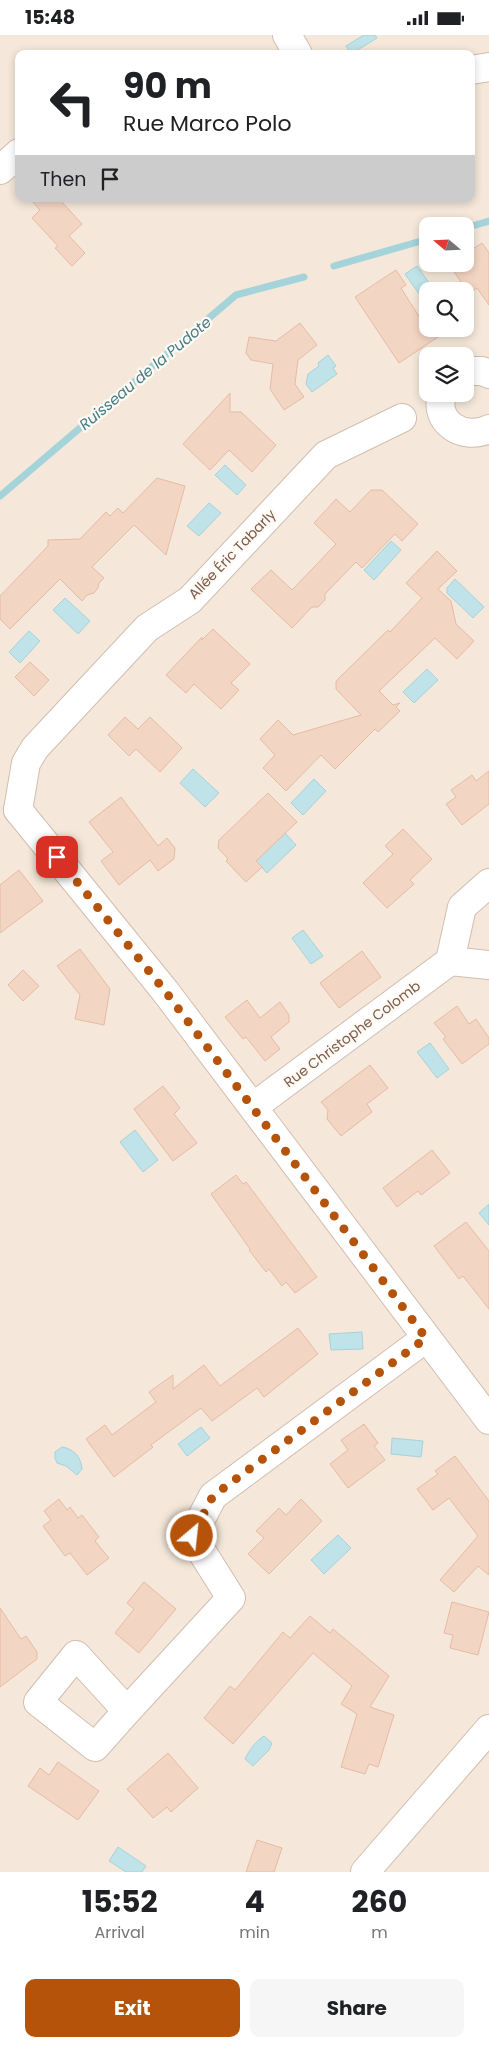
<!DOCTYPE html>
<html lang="en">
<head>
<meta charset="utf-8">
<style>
  :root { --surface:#fff; --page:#f6f6f6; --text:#202124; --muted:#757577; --accent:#b45309 }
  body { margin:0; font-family:Poppins,sans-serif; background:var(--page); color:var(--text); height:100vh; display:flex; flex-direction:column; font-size:19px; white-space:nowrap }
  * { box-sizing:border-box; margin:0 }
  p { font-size:16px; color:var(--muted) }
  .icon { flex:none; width:28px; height:28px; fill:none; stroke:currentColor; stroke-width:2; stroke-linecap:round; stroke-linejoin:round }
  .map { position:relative; height:1837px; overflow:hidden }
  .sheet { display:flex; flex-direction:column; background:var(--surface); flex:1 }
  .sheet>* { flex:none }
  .guide { position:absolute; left:15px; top:15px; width:460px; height:152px; border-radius:10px; box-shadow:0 2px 8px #0003; background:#fff; color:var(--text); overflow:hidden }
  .needle { width:32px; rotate:289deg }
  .tools { position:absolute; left:419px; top:182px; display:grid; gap:10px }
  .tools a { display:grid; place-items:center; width:55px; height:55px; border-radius:10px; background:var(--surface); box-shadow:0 2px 8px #0003; font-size:25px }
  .pin { position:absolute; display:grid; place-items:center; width:42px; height:42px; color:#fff; margin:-21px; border-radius:10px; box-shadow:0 2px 8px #0006 }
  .me { position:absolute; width:55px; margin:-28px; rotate:28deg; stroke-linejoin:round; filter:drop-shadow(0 0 4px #0008) }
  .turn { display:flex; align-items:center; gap:18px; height:105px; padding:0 25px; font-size:22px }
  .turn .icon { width:65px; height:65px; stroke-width:2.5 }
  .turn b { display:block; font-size:35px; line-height:42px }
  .then { display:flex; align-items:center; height:48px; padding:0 25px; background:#0003; gap:10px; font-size:19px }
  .eta { display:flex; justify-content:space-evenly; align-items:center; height:85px; text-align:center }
  .eta b { font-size:30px; font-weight:700; line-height:35px }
  .primary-button { display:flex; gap:10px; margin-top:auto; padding:10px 25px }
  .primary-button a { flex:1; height:58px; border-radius:10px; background:var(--accent); color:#fff; font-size:20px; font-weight:700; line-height:58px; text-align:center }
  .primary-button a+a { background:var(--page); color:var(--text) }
  .status { display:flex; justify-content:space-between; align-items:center; height:35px; padding:0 25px; background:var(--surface); direction:ltr }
  .status svg { height:14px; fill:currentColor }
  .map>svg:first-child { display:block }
  .residential { fill:#f5e8da; fill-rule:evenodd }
  .water { fill:#bfe3e8; stroke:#a5d3da }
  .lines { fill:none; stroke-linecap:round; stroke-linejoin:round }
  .stream { stroke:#a5d3da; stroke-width:7 }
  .building { fill:#f3d5c3; stroke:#e6bba3 }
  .minor-casing { stroke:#d1beb0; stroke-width:30 }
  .minor { stroke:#fff; stroke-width:28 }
  .route { stroke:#b45309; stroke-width:9; stroke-dasharray:0 16.2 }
  .labels { text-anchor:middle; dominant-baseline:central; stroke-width:4.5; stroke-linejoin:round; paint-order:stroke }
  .street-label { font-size:14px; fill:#7a5c4d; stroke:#fffaf3 }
  .water-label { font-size:15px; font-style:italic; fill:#437c86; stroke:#fffaf3 }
</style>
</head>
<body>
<div class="status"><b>15:48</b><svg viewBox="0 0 49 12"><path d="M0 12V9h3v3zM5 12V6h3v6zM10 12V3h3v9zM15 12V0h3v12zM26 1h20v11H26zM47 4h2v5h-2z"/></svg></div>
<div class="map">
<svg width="489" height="1837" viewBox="0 0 489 1837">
  <rect width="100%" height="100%" fill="#fdf6ec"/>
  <path class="residential" d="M 0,0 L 489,0 L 489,1837 L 0,1837 ZM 19,19 L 471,19 L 471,164 L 19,164 ZM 428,191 L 465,191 L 465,229 L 428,229 ZM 428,256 L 465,256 L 465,294 L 428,294 ZM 428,321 L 465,321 L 465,359 L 428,359 Z"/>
  <g class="water">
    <polygon points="364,0 375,0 377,3 351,19 346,11"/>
    <polygon points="417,231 435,256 428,256 427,270 405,239"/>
    <polygon points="328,320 336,331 333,333 337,339 312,357 306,349 308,339 319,331 318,328"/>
    <polygon points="225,430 246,450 237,460 215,440"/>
    <polygon points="209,468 221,478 199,501 187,491"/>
    <polygon points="391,506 401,515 374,545 364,535"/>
    <polygon points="455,544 484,572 473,583 447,558 447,553"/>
    <polygon points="65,563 90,586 78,599 53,575"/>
    <polygon points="29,596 40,606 20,628 9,617"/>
    <polygon points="427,634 438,645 414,668 403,657"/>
    <polygon points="193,734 219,758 205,772 180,748"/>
    <polygon points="314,744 326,756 303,780 291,768"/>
    <polygon points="285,798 296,810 267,838 256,826"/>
    <polygon points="303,895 323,921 311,929 292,903"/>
    <polygon points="430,1008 449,1034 437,1043 417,1017"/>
    <polygon points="135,1095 158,1125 143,1137 120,1107"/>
    <polygon points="489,1169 489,1190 479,1178"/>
    <polygon points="362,1297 363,1314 331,1315 329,1299"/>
    <polygon points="201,1392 210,1403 187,1421 178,1409"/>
    <polygon points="392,1403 423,1406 421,1422 391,1419"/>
    <path d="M 62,1412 C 74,1414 81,1422 82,1434 L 77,1440 L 66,1431 L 57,1428 L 55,1423 L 55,1417 Z"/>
    <polygon points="338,1500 351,1513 324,1539 311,1525"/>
    <path d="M 264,1701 L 272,1708 L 269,1715 L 253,1731 L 245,1724 C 250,1714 255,1707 264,1701 Z"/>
    <polygon points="118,1812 146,1831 142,1837 126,1837 109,1826"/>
  </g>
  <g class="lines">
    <g class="stream">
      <polyline points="465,193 489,186"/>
      <polyline points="334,231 428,204"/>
      <polyline points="0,461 236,260 304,242"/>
    </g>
  </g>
  <g class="building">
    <polygon points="30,164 59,164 82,189 69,201 85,218 72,231 55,213 58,211 32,183 40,175"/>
    <polygon points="482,208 489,218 489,270 477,253 469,259 449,229 465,229 465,219"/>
    <polygon points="396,235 406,250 401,253 427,294 450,294 399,328 355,262"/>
    <polygon points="300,288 317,310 298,325 295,349 304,362 284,375 270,354 273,329 251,325 246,318 249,302 276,306"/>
    <polygon points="230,358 230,377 241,377 276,410 252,437 229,415 210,435 183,409"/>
    <polygon points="157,443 185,451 166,520 134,490 92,532 104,543 99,548 98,553 94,558 87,560 82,566 60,544 10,594 0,584 0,561 48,511 48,505 80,504 106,477 110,481 118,473 123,478"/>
    <polygon points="371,455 382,455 418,489 402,506 395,499 362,533 356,527 325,559 325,565 318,572 312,572 292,593 251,554 271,535 292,555 336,509 314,488 336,464 350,477"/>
    <polygon points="437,516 457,536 438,554 451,566 456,589 474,606 457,624 435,603 379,656 393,670 400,668 396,672 400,676 378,697 375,694 335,734 321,720 286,756 263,733 275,720 260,704 278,685 293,700 361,680 336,654 336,646 388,595 390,597 422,563 406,548"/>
    <polygon points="213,594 250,629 231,648 239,655 221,674 194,649 186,658 166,640 202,602 202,605"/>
    <polygon points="30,627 49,645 34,661 15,642"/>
    <polygon points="125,682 138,694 150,682 182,713 160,737 136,714 129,721 108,700"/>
    <polygon points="489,736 489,769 462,790 446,769 456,762 451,755 472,740 476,746"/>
    <polygon points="268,758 297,787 256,826 262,832 246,847 226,826 228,824 218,813 219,805"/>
    <polygon points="121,762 158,811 167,803 175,813 174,824 158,836 150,825 119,850 101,826 113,817 89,787"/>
    <polygon points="403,794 432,824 410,845 414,849 387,873 363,848 393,819 385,811"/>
    <polygon points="19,835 43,866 0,898 0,850"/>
    <polygon points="80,914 110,954 104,990 75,984 80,960 57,931"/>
    <polygon points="362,916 381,942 339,973 320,948"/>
    <polygon points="23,935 39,951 23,966 8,950"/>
    <polygon points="247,965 260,983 280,967 289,980 289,987 271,1002 280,1014 265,1026 246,1002 243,1004 225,982"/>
    <polygon points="457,971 469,989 476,984 489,1003 489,1009 462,1029 443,1004 446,1002 434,988"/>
    <polygon points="370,1030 388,1053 367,1069 372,1077 341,1101 327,1084 328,1075 321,1067"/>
    <polygon points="163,1051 180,1073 174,1079 197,1108 173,1126 134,1074"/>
    <polygon points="432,1115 450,1138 421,1160 418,1156 397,1172 383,1153"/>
    <polygon points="236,1140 243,1149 246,1147 317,1242 295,1258 286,1247 282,1251 269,1234 266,1237 249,1215 250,1214 211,1159"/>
    <polygon points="466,1187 489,1216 489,1274 463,1241 459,1244 434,1211"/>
    <polygon points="298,1293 318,1319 264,1362 257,1353 212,1386 201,1373 151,1410 153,1412 114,1442 86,1404 105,1390 112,1400 156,1367 149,1357 173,1340 173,1354 204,1330 220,1351"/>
    <polygon points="364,1389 378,1408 374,1411 385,1425 348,1453 330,1429 348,1415 341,1405"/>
    <polygon points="455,1421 489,1466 489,1540 478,1531 454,1557 440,1545 478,1501 449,1463 433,1475 417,1454 438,1439 435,1436"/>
    <polygon points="59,1464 67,1475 70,1472 78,1483 82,1480 99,1502 95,1506 109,1523 87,1540 70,1518 65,1521 43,1491 51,1485 44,1476"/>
    <polygon points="301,1464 322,1486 269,1539 248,1519 264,1503 256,1496 279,1473 286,1480"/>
    <polygon points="144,1547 176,1574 139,1618 115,1598 134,1574 127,1568"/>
    <polygon points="452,1567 489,1577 478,1620 450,1613 453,1600 444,1598"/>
    <polygon points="0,1573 21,1604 26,1601 37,1617 37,1624 0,1652"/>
    <polygon points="310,1581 330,1598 333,1594 389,1641 370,1672 394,1680 378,1732 369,1729 365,1739 341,1732 357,1679 341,1669 352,1651 313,1618 233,1709 204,1683 230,1651 235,1655 283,1597 290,1603"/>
    <polygon points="168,1718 198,1753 171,1777 167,1772 153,1783 127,1754"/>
    <polygon points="58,1727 99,1756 78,1785 28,1751 40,1733 49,1740"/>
    <polygon points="257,1805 282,1813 274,1837 246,1837"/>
  </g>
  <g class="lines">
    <defs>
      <g id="minor">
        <polyline points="287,0 298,19"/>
        <polyline points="471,35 489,32"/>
        <polyline points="0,135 19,118"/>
        <polyline points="465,336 482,336 489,339"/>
        <path d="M 442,359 C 433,388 464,406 489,394"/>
        <polyline points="18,775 165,956 489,1385"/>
        <polyline points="18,775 26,728 35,713 147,593 190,565 326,420 402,383"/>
        <polyline points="450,926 462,872 489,848"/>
        <polyline points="253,1072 450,926 489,930"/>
        <polyline points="127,1676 95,1712 38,1667 76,1620 127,1676 231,1563 192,1501 213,1461 426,1303"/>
        <polyline points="365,1837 489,1694"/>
      </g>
    </defs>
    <use href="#minor" class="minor-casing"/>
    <use href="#minor" class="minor"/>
  </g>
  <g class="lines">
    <polyline class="route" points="57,822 165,956 426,1303 213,1461 192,1501"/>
  </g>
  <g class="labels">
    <g class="street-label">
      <text transform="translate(232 519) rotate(-46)">Allée Éric Tabarly</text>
      <text transform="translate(352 999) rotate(-37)">Rue Christophe Colomb</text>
    </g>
    <g class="water-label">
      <text transform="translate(145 338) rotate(-40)">Ruisseau de la Pudote</text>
    </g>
  </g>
</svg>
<div class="tools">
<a><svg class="needle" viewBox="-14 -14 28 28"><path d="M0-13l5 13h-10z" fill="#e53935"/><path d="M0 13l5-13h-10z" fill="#757577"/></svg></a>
<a><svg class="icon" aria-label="search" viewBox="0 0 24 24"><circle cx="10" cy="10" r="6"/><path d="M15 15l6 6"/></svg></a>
<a><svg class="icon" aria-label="layers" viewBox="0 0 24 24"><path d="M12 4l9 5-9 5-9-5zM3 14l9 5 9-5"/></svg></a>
</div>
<div class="pin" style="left:57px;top:822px;background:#d93025"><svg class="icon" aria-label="arrive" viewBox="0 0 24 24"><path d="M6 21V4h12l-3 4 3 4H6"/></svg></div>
<svg class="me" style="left:192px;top:1501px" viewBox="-20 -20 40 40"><circle r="17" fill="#b45309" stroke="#fff" stroke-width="3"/><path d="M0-11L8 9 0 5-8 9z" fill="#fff"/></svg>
<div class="guide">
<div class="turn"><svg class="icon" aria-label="left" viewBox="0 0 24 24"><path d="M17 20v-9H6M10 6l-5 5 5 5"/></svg><div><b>90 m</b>Rue Marco Polo</div></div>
<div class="then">Then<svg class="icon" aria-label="arrive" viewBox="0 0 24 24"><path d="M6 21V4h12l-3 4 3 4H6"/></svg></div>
</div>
</div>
<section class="sheet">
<div class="eta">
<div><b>15:52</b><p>Arrival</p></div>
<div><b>4</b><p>min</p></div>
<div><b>260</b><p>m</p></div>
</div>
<div class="primary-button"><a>Exit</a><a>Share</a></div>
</section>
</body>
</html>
